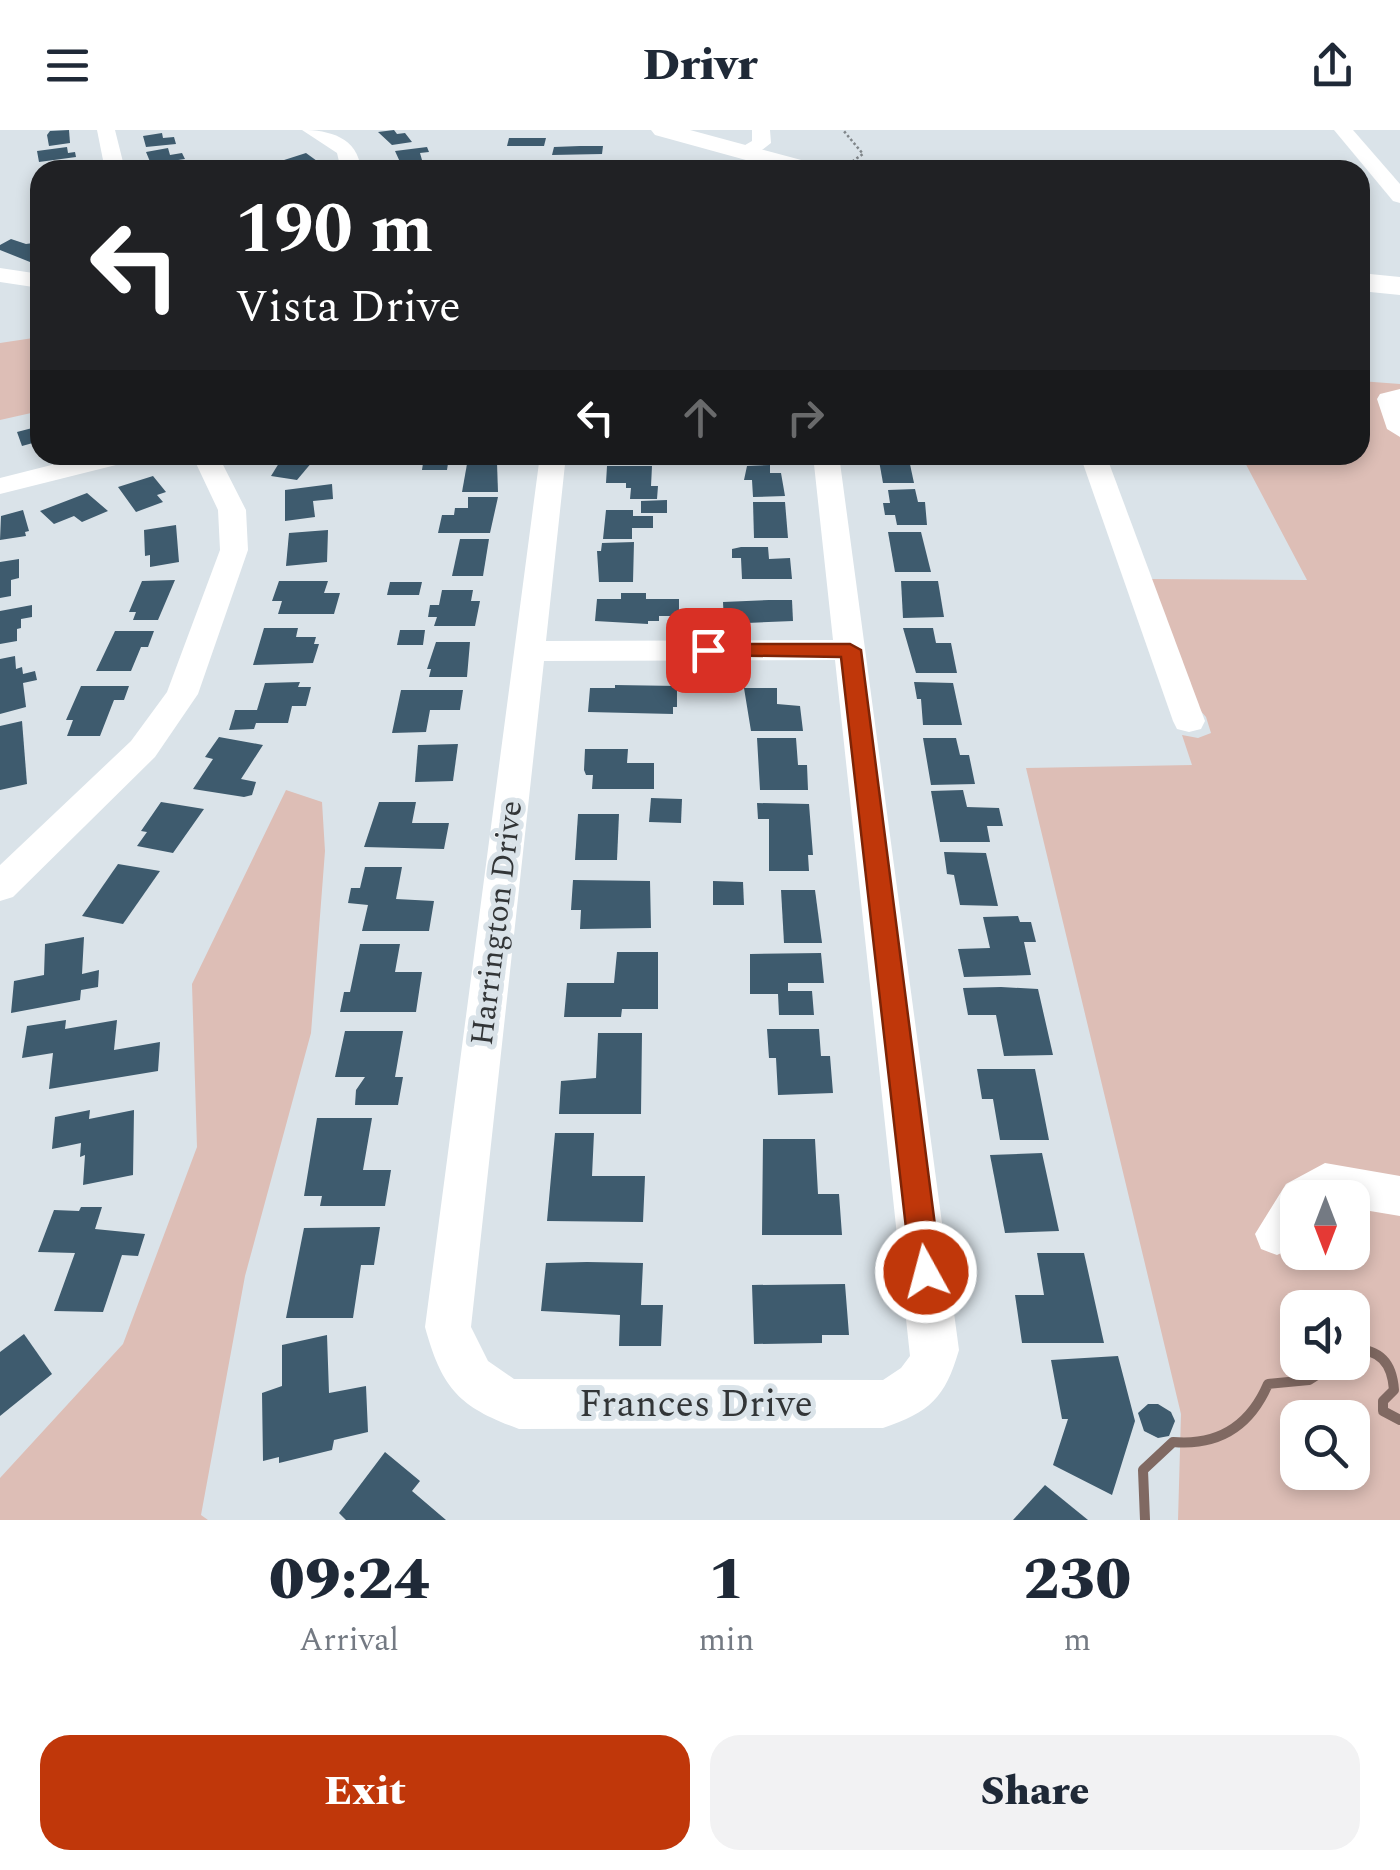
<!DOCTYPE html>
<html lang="en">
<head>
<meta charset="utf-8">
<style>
  :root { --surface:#fff; --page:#f2f2f3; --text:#1f2937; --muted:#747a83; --accent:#c0370a }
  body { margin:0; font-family:Spectral,serif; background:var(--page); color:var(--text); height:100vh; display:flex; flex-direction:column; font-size:38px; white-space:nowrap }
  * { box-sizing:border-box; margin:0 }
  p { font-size:32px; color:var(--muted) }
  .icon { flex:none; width:55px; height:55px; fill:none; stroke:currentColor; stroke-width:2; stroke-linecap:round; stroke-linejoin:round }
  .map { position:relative; height:1390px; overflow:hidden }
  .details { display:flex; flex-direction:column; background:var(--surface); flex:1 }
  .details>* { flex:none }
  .hud { position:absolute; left:30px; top:30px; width:1340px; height:305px; border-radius:30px; box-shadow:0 5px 15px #0003; background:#202124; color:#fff; overflow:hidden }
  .needle { width:65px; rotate:180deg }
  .tools { position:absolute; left:1280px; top:1050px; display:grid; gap:20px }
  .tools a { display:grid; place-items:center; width:90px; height:90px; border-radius:20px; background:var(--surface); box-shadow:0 5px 15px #0003; font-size:50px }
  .pin { position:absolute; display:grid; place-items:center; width:85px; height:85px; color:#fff; margin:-42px; border-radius:20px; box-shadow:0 5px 15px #0006 }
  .me { position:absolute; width:110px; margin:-55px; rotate:353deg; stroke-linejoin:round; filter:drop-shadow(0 0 8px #0008) }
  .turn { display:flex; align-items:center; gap:35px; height:210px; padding:0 40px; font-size:45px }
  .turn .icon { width:130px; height:130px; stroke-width:2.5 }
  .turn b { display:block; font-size:70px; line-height:85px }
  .lanes { display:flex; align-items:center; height:95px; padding:0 40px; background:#0003; justify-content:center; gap:50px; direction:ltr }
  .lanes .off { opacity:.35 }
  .eta { display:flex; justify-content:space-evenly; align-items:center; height:170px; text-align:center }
  .eta b { font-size:60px; font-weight:800; line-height:70px }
  .button { display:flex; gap:20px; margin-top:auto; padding:20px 40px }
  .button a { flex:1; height:115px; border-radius:30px; background:var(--accent); color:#fff; font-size:40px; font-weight:800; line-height:115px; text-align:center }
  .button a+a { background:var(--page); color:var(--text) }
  header { display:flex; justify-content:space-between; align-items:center; height:130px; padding:0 40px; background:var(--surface); font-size:45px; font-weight:800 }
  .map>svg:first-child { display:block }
  .green { fill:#ddbeb6; fill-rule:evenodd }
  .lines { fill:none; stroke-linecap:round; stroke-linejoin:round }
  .stream { stroke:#806962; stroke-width:10 }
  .building { fill:#3e5b6e }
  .path { stroke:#80868a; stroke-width:2.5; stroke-dasharray:2.5 2.5; stroke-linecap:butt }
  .minor { fill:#fff; fill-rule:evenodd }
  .major { fill:#fff; fill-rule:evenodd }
  .route { fill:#c0370a; stroke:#7d2406; stroke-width:2.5 }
  .labels { text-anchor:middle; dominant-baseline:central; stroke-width:10; stroke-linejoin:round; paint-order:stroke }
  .street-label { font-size:32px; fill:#323537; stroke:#dae3e9 }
  .near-street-label { font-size:38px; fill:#323537; stroke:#dae3e9 }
</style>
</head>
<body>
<header><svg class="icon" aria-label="menu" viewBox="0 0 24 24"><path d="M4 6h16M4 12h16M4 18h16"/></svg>Drivr<svg class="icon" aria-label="share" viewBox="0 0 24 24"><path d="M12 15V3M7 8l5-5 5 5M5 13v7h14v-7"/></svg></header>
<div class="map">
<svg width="1400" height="1390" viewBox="0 0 1400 1390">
  <rect width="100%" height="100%" fill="#dae3e9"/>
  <g class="green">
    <polygon points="40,207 40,281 0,290 0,213"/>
    <path d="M 1360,251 L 1400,254 L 1400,1390 L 1178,1390 L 1181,1284 L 1026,638 L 1192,635 L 1182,605 L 1198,608 L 1211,603 L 1206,587 L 1191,570 L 1145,449 L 1307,450 L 1241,325 L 1360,325 ZM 1298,1068 L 1352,1068 L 1352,1122 L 1298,1122 ZM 1298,1178 L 1352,1178 L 1352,1232 L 1298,1232 ZM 1298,1288 L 1352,1288 L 1352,1342 L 1298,1342 Z"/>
    <polygon points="286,660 322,672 325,721 311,903 245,1146 201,1385 208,1390 0,1390 0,1348 123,1214 197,1017 192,854"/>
  </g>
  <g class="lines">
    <g class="stream">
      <path d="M 1352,1218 C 1380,1220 1392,1232 1394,1260 L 1383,1271 L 1383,1281 L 1400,1290"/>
      <path d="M 1145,1390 L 1143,1340 L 1173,1312 C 1219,1316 1250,1296 1268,1254 L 1309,1250 L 1320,1243 L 1322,1232"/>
    </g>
  </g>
  <g class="building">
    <polygon points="69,0 70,13 49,16 47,5 50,1"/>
    <polygon points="394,0 397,4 405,3 412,12 392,15 378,2"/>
    <polygon points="162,3 163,8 174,7 176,14 146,17 143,6"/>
    <polygon points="509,8 546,8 544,16 507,16"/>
    <polygon points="580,16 603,16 602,24 552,25 554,17"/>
    <polygon points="67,17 68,23 75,22 76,27 39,32 37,21"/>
    <polygon points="427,17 429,22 420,23 422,30 400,32 395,21"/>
    <polygon points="168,18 170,25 182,23 185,29 151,34 146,22"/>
    <polygon points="306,23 317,31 298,36 281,31"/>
    <polygon points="11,109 26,114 40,112 40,126 30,132 0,120 0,115"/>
    <polygon points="40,296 40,311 22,316 17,302"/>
    <polygon points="284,325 318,325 297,350 271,346"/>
    <polygon points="878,325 908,325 914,353 883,353"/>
    <polygon points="424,327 449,327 447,340 422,340"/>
    <polygon points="497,333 498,362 462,362 467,334"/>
    <polygon points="770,335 770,343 781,343 785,366 753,367 752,350 744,350 747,336"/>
    <polygon points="607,336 652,336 651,356 658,356 657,369 630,369 631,358 626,358 626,353 606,353"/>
    <polygon points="153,346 166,362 157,365 163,372 136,382 118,357"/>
    <polygon points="332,354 333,369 313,371 315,387 285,391 285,360"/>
    <polygon points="915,359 918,372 925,372 927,395 897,395 895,385 885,385 883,373 890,373 888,360"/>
    <polygon points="87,363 108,381 82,392 74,386 54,394 40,381"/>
    <polygon points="468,367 498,367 490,403 438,403 442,385 454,385 455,378 468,378"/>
    <polygon points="667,370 667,383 641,383 641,371"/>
    <polygon points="753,372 785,372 788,408 754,408"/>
    <polygon points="23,380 29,401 25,402 26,406 0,410 1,386"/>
    <polygon points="606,380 633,380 633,386 653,386 653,398 632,398 632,409 603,409"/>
    <polygon points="176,395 179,432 150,437 150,425 145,426 144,400"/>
    <polygon points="328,400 327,432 286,436 289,403"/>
    <polygon points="888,402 921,402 931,442 895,442"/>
    <polygon points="460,409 489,409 483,446 452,446"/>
    <polygon points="634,412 633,452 599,452 597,421 601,421 602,413"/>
    <polygon points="741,417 768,417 769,429 790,428 792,449 742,449 741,428 732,428 732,419"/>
    <polygon points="19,429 19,448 11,450 11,466 0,468 0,432"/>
    <polygon points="175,450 158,490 133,490 136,482 129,482 142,451"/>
    <polygon points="279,451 328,451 324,463 340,463 334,484 278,484 282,471 272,471"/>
    <polygon points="901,451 938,451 944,487 903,488"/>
    <polygon points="390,452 422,452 419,465 387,465"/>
    <polygon points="442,460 473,460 471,471 480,471 475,496 434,496 437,487 428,487 430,475 439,475"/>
    <polygon points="621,463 646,463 646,469 679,469 679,486 659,486 659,491 648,491 648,494 595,491 597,469 621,469"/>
    <polygon points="769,470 792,470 793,491 724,494 723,472"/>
    <polygon points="32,475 32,487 21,489 21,498 17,499 17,511 0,514 0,481"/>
    <polygon points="264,498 298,498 296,507 316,507 314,514 319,514 313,533 253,535"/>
    <polygon points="903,498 933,498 936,513 951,513 957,543 916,543"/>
    <polygon points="400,500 425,500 423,515 397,515"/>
    <polygon points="115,501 154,501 148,517 141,517 131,541 96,541"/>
    <polygon points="436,512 470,512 467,547 429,547 431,539 427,539"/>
    <polygon points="15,526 16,539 22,537 23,544 35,541 37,550 23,553 26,577 0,584 0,529"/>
    <polygon points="300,552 298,557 311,557 306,576 292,576 288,593 256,593 254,599 229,600 235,580 257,580 265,553"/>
    <polygon points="914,552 953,553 962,595 923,595 921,569 917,569"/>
    <polygon points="615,555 677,556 677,577 673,577 673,584 588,582 590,558 615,558"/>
    <polygon points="81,556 129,556 124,570 114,570 100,606 67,606 73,590 66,590"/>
    <polygon points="744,558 777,558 777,574 800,576 803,601 751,601"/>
    <polygon points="401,560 463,560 460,580 430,580 426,602 392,603"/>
    <polygon points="22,591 27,654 0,660 0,596"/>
    <polygon points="219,607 263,615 241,649 256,652 252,665 244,667 193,659 213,629 205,627"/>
    <polygon points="757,608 796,608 798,635 807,635 808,660 760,660"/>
    <polygon points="923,608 956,608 960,625 969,625 975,654 931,655"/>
    <polygon points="458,614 453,651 415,652 418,615"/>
    <polygon points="585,619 628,619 627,633 654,633 654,659 592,659 593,645 586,645 584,640"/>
    <polygon points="963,660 967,677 999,678 1003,696 987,696 990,712 940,712 931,661"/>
    <polygon points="651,668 682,669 681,693 649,692"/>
    <polygon points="161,672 204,679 173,723 137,716 147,702 141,701"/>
    <polygon points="379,672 416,672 412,693 449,693 444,719 364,717"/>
    <polygon points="757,673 809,674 813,725 808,725 809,741 769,741 769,689 758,689"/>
    <polygon points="578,684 619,684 617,730 575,730"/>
    <polygon points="944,722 986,723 998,776 960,775 954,745 947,744"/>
    <polygon points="118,734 160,741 123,794 82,786"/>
    <polygon points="365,737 402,737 396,769 434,771 429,801 362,801 368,775 348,773 351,758 360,758"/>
    <polygon points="573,750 650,751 651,798 580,799 581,780 571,780"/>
    <polygon points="713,751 743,752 744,775 713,775"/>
    <polygon points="781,760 815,760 822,813 784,813"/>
    <polygon points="1018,786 1020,792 1031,792 1036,812 1024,812 1031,845 964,847 958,819 990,818 983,787"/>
    <polygon points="84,807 82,844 99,840 98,857 81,860 80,870 11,883 14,851 44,845 45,814"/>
    <polygon points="360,814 400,814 395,842 422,842 416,882 340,882 344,862 350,862"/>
    <polygon points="617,822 658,822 658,879 622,879 621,887 564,887 567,853 614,853"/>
    <polygon points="821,823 824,853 788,853 788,861 812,861 814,885 779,885 778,864 750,864 750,824"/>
    <polygon points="1001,857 1038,859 1053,925 1004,926 996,885 968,885 963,858"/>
    <polygon points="66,890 65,899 117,890 114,920 160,912 158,941 49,959 53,923 22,928 27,896"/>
    <polygon points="767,899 819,899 821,926 830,926 833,963 778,965 776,928 769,928"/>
    <polygon points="345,901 403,901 395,947 403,947 398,975 355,975 356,960 365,947 335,947"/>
    <polygon points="598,903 642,903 641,984 559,984 561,951 596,948"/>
    <polygon points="977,939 1035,939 1049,1010 1000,1010 993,969 982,969"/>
    <polygon points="90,980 89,989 134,980 133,1045 83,1055 85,1025 80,1027 81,1013 52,1019 55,987"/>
    <polygon points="317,988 372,988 363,1040 391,1040 385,1076 320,1076 322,1066 304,1066"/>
    <polygon points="555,1003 594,1003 592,1046 645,1046 643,1092 547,1091"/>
    <polygon points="763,1009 815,1009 818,1064 839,1064 842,1105 762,1105"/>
    <polygon points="1042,1023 1059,1101 1005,1103 990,1025"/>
    <polygon points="81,1077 102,1077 95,1099 145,1104 138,1126 122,1125 103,1182 54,1181 75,1123 38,1122 54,1080 79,1081"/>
    <polygon points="380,1097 374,1135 361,1135 353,1188 286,1188 304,1098"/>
    <polygon points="1037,1123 1084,1123 1104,1213 1022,1213 1015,1165 1044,1165"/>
    <polygon points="587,1132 643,1133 641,1175 663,1175 661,1216 619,1216 620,1185 541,1181 546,1133"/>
    <polygon points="845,1154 849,1205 822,1205 822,1213 754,1214 752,1155"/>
    <polygon points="24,1204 52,1244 0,1286 0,1222"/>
    <polygon points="327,1205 329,1263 366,1256 368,1302 334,1310 332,1320 279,1333 279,1327 263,1331 262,1263 282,1256 282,1215"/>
    <polygon points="1118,1226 1135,1291 1112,1365 1053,1335 1068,1289 1062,1289 1051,1230"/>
    <polygon points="1148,1274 1158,1274 1171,1282 1175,1291 1169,1306 1158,1308 1144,1301 1138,1283"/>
    <polygon points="385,1322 420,1351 412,1361 446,1390 346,1390 339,1383"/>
    <polygon points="1045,1355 1088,1390 1013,1390"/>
  </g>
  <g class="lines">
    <polyline class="path" points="840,40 863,24 843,0"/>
    <g class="minor">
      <polygon points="97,0 115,0 125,40 105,40"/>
      <path d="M 302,0 C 329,0 358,7 361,40 L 341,40 L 337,23 Z"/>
      <polygon points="752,0 770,0 771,13 754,26 740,26 740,18 752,11"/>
      <polygon points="1334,0 1353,0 1400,54 1400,73 1393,71"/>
      <polygon points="0,138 40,144 40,158 0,152"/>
      <polygon points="1400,259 1400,307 1387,299 1377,269 1380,264"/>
      <polygon points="91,325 136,325 132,331 0,364 0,348"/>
      <polygon points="192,325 218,325 246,380 248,420 198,564 155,627 13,767 0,771 0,735 131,611 167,562 220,420 218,380"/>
      <path d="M 540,325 L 566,325 L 546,511 L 833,510 L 813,325 L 839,325 L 959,1220 C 945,1268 930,1282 883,1298 L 519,1299 C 459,1277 442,1259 425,1197 ZM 835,530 L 910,1226 L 901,1238 L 883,1250 L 514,1249 L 488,1231 L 471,1197 L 544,531 Z"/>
      <polygon points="1080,325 1106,325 1205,591 1201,599 1189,602 1177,599 1173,591"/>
      <path d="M 1325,1033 L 1400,1046 L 1400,1086 L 1352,1078 L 1352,1068 L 1298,1068 C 1298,1095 1307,1113 1277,1125 L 1261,1119 L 1255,1104 L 1286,1054 Z"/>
    </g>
    <g class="major">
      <polygon points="651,0 690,0 820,35 824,40 782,40 655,5"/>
      <polygon points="1360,143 1400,147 1400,165 1360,161"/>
    </g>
  </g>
  <polygon class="route" points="708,514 850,514 861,520 941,1142 936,1152 926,1157 916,1152 911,1142 841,527 701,525 698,520"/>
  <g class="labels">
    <g class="street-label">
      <text transform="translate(497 793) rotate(-83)">Harrington Drive</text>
    </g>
    <g class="near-street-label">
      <text x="696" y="1275">Frances Drive</text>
    </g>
  </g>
</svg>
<div class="tools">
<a><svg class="needle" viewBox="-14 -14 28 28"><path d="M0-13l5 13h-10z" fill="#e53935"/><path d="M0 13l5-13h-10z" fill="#747a83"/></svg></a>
<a><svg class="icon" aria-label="sound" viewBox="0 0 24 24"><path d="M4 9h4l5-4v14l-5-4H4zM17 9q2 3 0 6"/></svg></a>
<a><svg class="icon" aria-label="search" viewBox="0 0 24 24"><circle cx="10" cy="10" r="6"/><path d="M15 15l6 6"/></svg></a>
</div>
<div class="pin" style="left:708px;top:520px;background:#d93025"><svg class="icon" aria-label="arrive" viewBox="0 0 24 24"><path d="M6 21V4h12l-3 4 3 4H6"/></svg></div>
<svg class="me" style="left:926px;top:1142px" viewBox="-20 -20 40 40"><circle r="17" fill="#c0370a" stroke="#fff" stroke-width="3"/><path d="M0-11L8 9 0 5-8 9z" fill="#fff"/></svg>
<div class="hud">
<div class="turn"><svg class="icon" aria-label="left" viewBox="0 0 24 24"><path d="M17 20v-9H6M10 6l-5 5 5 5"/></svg><div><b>190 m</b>Vista Drive</div></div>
<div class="lanes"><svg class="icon" aria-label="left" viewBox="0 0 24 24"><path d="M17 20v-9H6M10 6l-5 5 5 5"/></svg><svg class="icon off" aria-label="ahead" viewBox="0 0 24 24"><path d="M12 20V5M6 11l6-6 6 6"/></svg><svg class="icon off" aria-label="right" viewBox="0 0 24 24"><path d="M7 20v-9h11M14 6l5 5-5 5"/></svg></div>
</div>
</div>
<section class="details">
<div class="eta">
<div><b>09:24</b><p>Arrival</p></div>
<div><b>1</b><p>min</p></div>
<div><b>230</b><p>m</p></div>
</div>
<div class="button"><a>Exit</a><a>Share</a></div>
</section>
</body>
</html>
